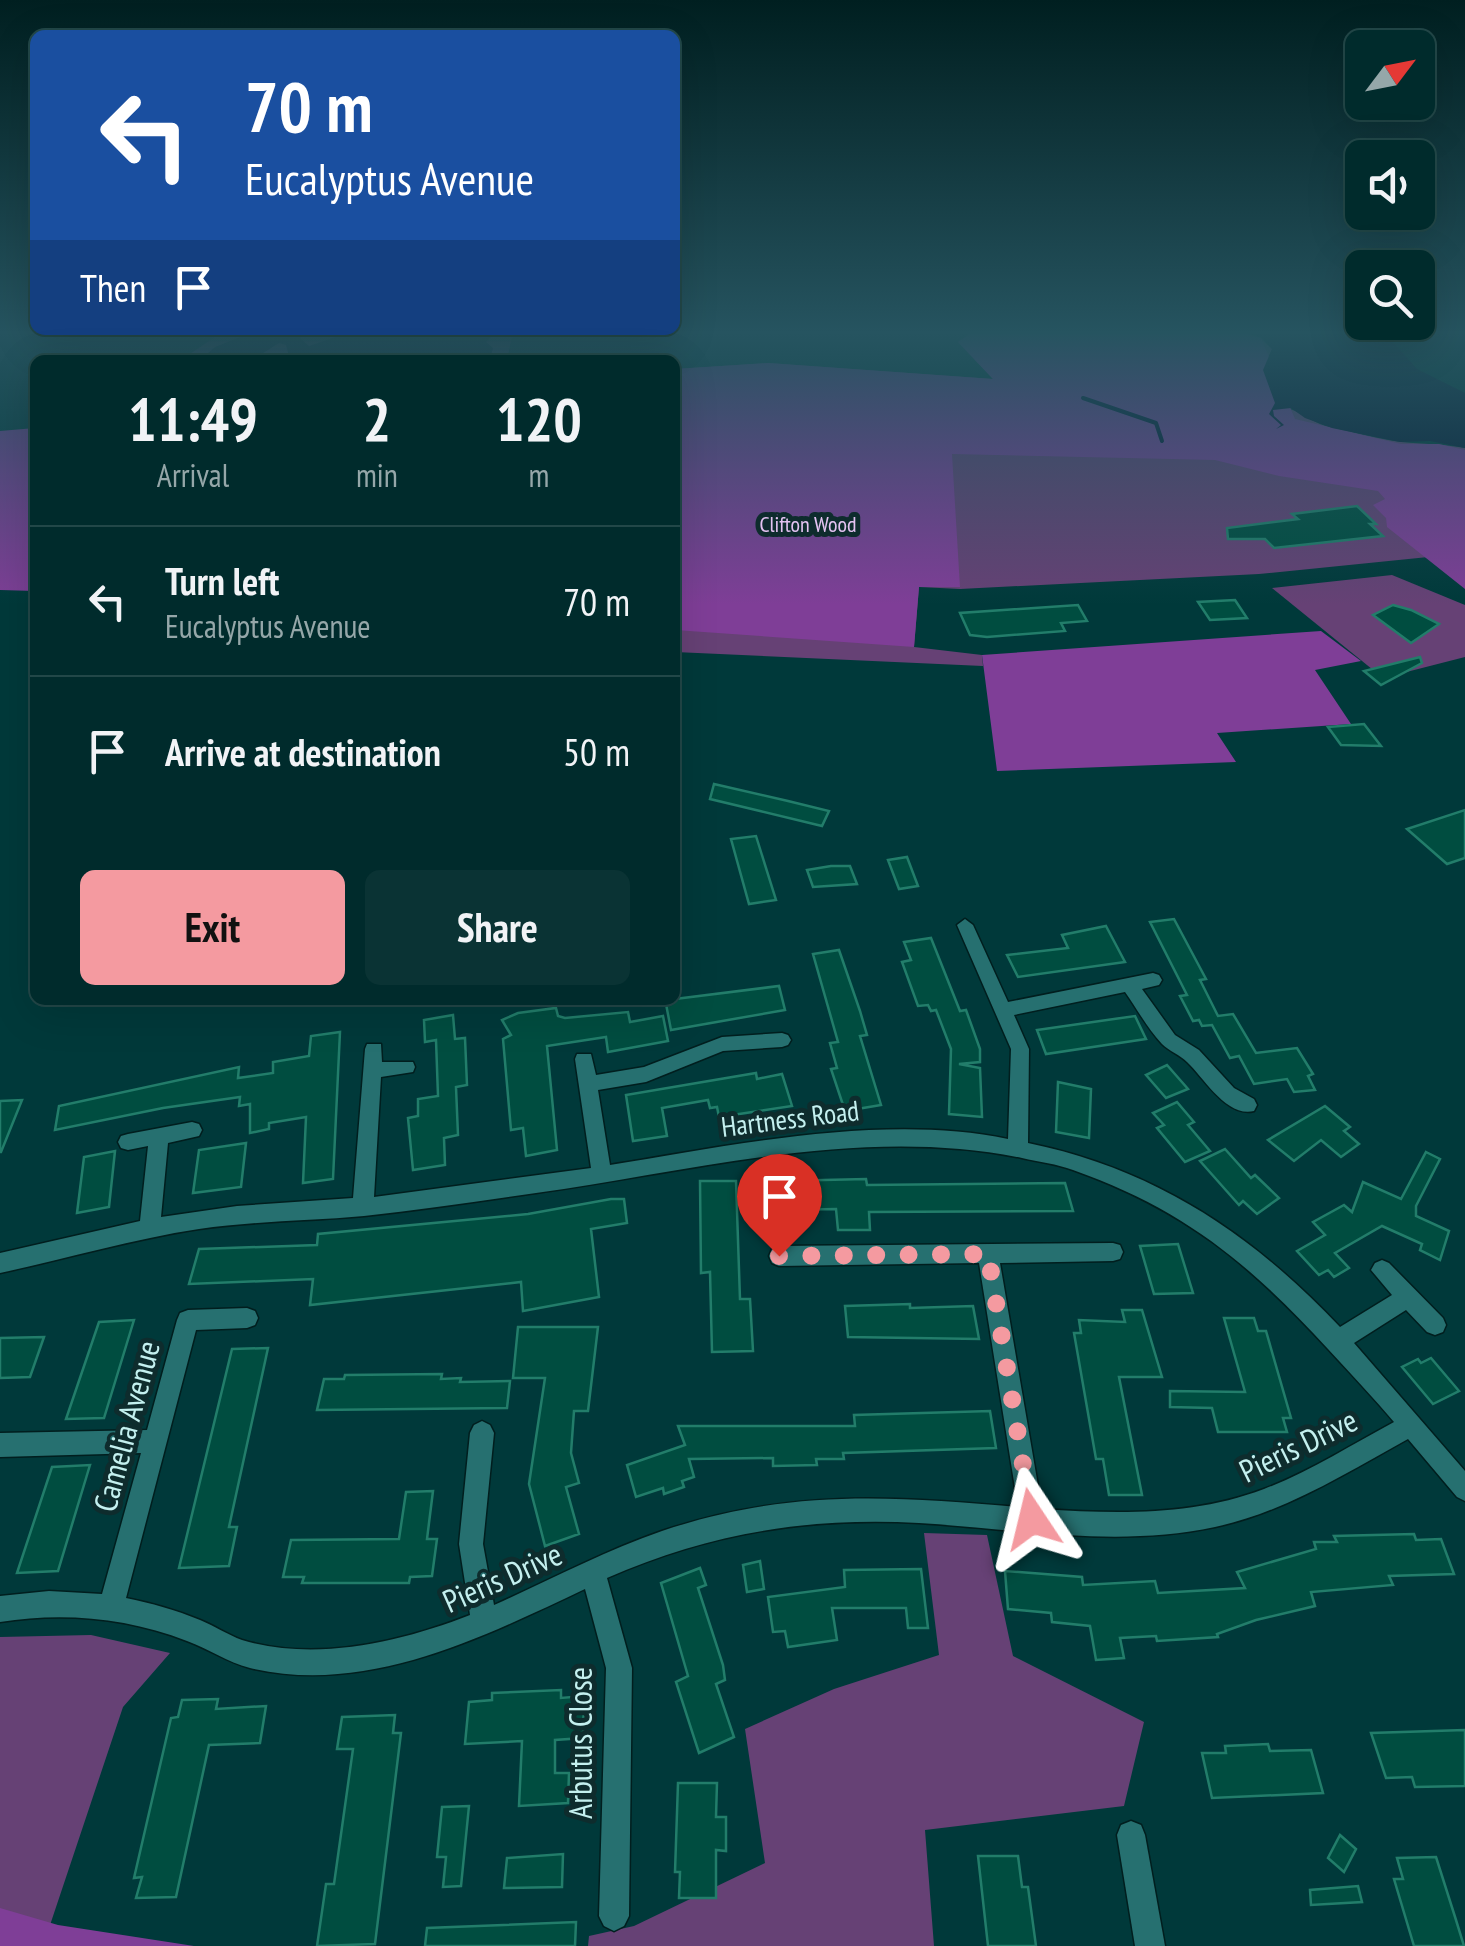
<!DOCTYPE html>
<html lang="en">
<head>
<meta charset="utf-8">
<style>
  :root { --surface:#002b2c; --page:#0a3334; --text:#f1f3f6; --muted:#95a7a9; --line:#224748; --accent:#f49aa0 }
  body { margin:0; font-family:"PT Sans Narrow",sans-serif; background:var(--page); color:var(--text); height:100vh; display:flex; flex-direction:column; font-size:38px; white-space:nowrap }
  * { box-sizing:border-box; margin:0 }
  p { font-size:32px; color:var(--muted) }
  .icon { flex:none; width:55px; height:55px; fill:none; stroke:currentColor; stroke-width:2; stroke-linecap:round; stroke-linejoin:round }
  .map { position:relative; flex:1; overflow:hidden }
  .side { position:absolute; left:30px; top:355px; width:650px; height:650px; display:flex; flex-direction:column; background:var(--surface); border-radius:15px; box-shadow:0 10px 40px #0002,0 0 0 2px var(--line) }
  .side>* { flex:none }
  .guide { position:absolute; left:30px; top:30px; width:650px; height:305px; border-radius:15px; box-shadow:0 10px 40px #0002,0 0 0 2px var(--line); background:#1a4fa0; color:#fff; overflow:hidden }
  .needle { width:65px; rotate:58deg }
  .buttons { position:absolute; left:1345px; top:30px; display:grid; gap:20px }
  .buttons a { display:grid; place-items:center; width:90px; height:90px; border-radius:15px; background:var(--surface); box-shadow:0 10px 40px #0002,0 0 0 2px var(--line); font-size:50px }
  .pin { position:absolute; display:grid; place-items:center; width:85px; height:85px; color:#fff; margin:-102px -42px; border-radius:50% 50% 50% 0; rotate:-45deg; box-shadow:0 0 10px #0007 }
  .pin .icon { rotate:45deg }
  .me { position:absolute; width:110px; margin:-55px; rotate:350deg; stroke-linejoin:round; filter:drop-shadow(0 0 8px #0008) }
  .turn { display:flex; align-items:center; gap:35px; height:210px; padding:0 50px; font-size:45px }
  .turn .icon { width:130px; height:130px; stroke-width:2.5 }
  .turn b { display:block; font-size:70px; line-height:85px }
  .then { display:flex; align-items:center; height:95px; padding:0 50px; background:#0003; gap:20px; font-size:38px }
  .eta { display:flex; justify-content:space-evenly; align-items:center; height:170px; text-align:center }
  .eta b { font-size:60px; font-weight:700; line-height:70px }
  .primary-button { display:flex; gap:20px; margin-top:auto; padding:20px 50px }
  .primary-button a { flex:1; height:115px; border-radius:15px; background:var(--accent); color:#111; font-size:40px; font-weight:700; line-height:115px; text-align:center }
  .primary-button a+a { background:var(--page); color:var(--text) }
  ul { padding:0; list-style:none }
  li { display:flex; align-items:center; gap:30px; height:150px; padding:0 50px; border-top:2px solid var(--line) }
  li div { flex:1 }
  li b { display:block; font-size:38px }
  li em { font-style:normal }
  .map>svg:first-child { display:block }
  .green { fill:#664175 }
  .forest { fill:#7f3e97 }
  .water { fill:#051a35 }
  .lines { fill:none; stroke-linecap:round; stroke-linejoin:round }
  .stream { stroke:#051a35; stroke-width:4 }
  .building { fill:#004d40; stroke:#227d6a; stroke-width:2.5 }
  .street-casing { stroke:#011e1e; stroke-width:3 }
  .street { fill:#267070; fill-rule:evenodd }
  .route { stroke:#f49aa0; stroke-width:18; stroke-dasharray:0 32.4 }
  .labels { text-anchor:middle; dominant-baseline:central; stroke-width:10; stroke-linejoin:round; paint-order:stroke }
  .far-park-label { font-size:22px; fill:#e4c3f2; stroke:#0e2c2d }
  .street-label { font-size:28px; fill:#c4f0ef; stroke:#0e2c2d }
  .near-street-label { font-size:32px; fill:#c4f0ef; stroke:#0e2c2d }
</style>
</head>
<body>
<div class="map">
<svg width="1465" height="1946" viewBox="0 0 1465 1946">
  <rect width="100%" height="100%" fill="#00393a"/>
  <g class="green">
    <polygon points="221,333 545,333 512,336 507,360 181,360"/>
    <path d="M 971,333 L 1244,333 L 1261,338 L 1272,349 L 1263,370 L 1279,407 C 1299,408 1310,423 1330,427 C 1353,432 1378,439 1401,442 C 1423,444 1443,444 1465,448 L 1465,569 L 1448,555 L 1259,574 L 960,589 L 919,587 L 914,647 L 982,655 L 983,666 L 675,652 L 675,369 L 768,363 L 993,379 L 958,342 Z"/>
    <polygon points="1392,575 1465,605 1465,657 1383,678 1272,588"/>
    <polygon points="924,1533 987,1535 1013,1656 1144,1722 1124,1806 925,1830 934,1946 588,1946 589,1936 634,1926 765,1863 745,1729 834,1689 939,1655"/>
    <polygon points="91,1635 170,1653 123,1707 43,1946 0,1946 0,1637"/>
  </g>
  <g class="forest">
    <polygon points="971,333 1244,333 1261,338 1295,419 1401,444 1439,444 1465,450 1465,589 1387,527 1386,518 1373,505 1385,499 1378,491 1279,476 1215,460 952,454 960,587 919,587 914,647 675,630 675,369 768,363 993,379 958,342"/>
    <polygon points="35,428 35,591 0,590 0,431"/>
    <polygon points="1321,631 1361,661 1315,670 1351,724 1217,733 1236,762 997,771 982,655"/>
    <polygon points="0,1908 58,1925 194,1946 0,1946"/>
  </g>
  <g class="water">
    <polygon points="250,333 305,333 300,338 309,346 347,333 495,333 486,342 493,348 490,360 290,360 286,345 279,343 252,360 200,360 215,347"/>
    <polygon points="1257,333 1385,333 1417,369 1465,393 1465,448 1430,441 1400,442 1332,428 1305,418 1291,408 1273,410 1274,416 1284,425 1276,429 1281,425 1269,414 1275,403 1263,370 1272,349"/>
  </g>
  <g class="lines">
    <polyline class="stream" points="1083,398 1156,423 1162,441"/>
  </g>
  <g class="building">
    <polygon points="1357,506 1376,524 1370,524 1383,536 1274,548 1265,539 1228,539 1227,528 1298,519 1292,514"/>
    <polygon points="1235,600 1247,618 1210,620 1198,602"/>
    <polygon points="1078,605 1087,621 1061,623 1065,631 987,637 970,635 960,613"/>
    <polygon points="1393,605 1411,610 1439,624 1411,643 1373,615"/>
    <polygon points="1420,657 1422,663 1381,685 1364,671"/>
    <polygon points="1364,724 1381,746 1341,745 1328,727"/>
    <polygon points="714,784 788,801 829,811 822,826 760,811 710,799"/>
    <polygon points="1465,810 1465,858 1447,864 1407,829"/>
    <polygon points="756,836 776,900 749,904 731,839"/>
    <polygon points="907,857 918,886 899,889 888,860"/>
    <polygon points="831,866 850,866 857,884 813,887 807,870"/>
    <polygon points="1174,919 1206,979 1200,980 1218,1016 1233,1014 1256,1053 1297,1048 1313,1074 1308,1076 1315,1090 1294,1092 1287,1079 1254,1084 1239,1056 1230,1058 1212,1025 1202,1026 1199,1020 1193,1021 1180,996 1187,995 1150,922"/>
    <polygon points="1106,926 1125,962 1018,977 1007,955 1068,948 1062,935"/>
    <polygon points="931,938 960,1011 966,1010 980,1049 980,1062 959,1064 980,1068 982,1117 949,1114 951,1049 936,1010 931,1011 928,1005 918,1006 902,962 911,960 904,942"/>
    <polygon points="839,950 860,1011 867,1035 860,1036 881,1105 845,1111 831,1069 837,1068 830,1043 838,1042 813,954"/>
    <polygon points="779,986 785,1010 671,1030 666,1004 675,999"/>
    <polygon points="556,1008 558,1016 565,1018 628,1012 630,1022 663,1016 668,1041 608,1052 606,1037 547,1046 557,1150 526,1156 523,1128 511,1130 503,1039 511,1035 502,1020 518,1013"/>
    <polygon points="453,1015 455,1039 465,1038 467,1085 456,1087 458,1135 444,1138 445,1165 413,1170 408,1118 418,1116 418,1099 438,1096 436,1040 425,1042 424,1020"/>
    <polygon points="1135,1016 1146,1039 1046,1054 1037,1030"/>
    <polygon points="340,1032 333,1179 303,1183 306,1117 269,1123 269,1129 250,1133 250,1104 239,1106 240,1097 163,1108 55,1130 59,1106 239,1067 238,1078 273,1073 273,1062 309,1056 311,1036"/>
    <polygon points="1167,1065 1188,1089 1166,1098 1146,1075"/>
    <polygon points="756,1073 757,1079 782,1074 792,1106 719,1117 717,1107 710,1108 708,1100 662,1108 667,1136 633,1141 626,1095"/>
    <polygon points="1058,1082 1091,1089 1089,1138 1056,1132"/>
    <polygon points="22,1100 1,1152 0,1152 0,1101"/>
    <polygon points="1177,1102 1194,1122 1188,1125 1210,1151 1185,1162 1157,1128 1164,1125 1153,1113"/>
    <polygon points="1325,1106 1350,1127 1344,1131 1359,1144 1341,1157 1321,1140 1294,1161 1268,1140"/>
    <polygon points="246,1143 241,1187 193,1193 199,1150"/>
    <polygon points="1225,1149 1251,1178 1255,1175 1279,1198 1257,1214 1243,1201 1239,1205 1200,1161"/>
    <polygon points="115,1151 109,1207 77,1213 84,1157"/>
    <polygon points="1426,1152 1440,1159 1416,1206 1416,1216 1449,1231 1440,1260 1420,1250 1422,1244 1382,1226 1335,1253 1349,1268 1334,1277 1328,1270 1319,1275 1297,1251 1325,1235 1313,1222 1344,1205 1352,1212 1363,1182 1401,1199"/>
    <polygon points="866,1179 867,1185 1065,1183 1073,1211 869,1212 870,1230 838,1230 836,1209 783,1210 782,1202 773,1203 772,1185 781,1185 781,1181"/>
    <polygon points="700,1181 736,1181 740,1299 750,1299 753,1351 712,1352 710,1272 701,1273"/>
    <polygon points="611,1199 624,1199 627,1223 591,1229 599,1297 523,1311 521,1282 310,1305 313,1279 189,1284 199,1249 317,1245 318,1234 528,1214"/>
    <polygon points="1178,1244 1193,1293 1154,1294 1140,1246"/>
    <polygon points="910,1304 910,1308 973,1306 979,1339 848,1337 845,1306"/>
    <polygon points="1122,1310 1142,1310 1162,1377 1119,1377 1142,1495 1109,1495 1103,1459 1096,1459 1074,1333 1081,1333 1079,1320 1125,1322"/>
    <polygon points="1224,1318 1254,1318 1258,1331 1266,1331 1291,1418 1283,1418 1287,1432 1218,1432 1212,1408 1170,1407 1170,1391 1245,1392"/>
    <polygon points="134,1320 104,1418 66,1419 99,1322"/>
    <polygon points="518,1327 598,1327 588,1411 574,1411 571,1453 579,1483 566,1487 579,1534 545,1546 529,1484 545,1378 513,1378"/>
    <polygon points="44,1337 30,1377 0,1378 0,1338"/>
    <polygon points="268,1348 229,1527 237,1527 229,1566 179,1568 232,1349"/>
    <polygon points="1431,1358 1459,1391 1433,1404 1402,1367 1418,1359 1421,1363"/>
    <polygon points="442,1374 441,1379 461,1378 460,1382 510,1381 507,1408 317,1410 324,1379 344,1379 345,1375"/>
    <polygon points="990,1411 996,1448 843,1453 844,1459 816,1459 817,1465 773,1466 773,1458 689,1459 694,1477 682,1481 684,1487 664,1494 663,1488 636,1497 627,1465 685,1445 678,1426 855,1426 854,1415"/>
    <polygon points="90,1465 58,1571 17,1573 52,1467"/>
    <polygon points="433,1491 427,1539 437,1539 432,1576 410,1577 409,1583 302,1583 304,1577 283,1577 291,1540 399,1539 406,1492"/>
    <polygon points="1414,1534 1416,1540 1441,1539 1454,1574 1389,1576 1393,1585 1311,1592 1315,1606 1256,1620 1217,1634 1218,1637 1157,1641 1156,1636 1120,1638 1124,1658 1096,1660 1090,1626 1052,1622 1051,1613 1008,1609 1005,1571 1082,1577 1083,1585 1155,1581 1158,1593 1245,1588 1237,1572 1316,1549 1314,1542 1337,1542 1334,1536"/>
    <polygon points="760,1561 764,1589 747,1592 743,1565"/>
    <polygon points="700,1568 706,1585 698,1588 723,1665 725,1680 716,1684 734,1737 699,1753 676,1682 688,1676 661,1583"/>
    <polygon points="921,1569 928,1628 908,1628 906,1608 832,1608 837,1640 788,1647 785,1631 773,1632 768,1597 845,1587 844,1570"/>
    <polygon points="561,1690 561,1698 584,1696 583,1738 555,1740 555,1773 569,1773 568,1803 519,1806 522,1741 465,1744 469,1702 492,1700 492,1693"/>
    <polygon points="218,1699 216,1709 266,1706 260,1743 209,1745 176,1897 136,1898 142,1877 134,1878 171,1718 178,1717 182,1700"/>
    <polygon points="395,1715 393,1733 401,1733 375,1944 317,1946 326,1884 334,1884 353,1749 337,1749 342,1717"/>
    <polygon points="1465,1730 1465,1786 1415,1787 1412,1777 1386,1778 1371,1733"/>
    <polygon points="1268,1744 1270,1751 1311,1750 1323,1793 1212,1798 1202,1753 1226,1753 1225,1746"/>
    <polygon points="678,1783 717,1783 716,1817 726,1817 726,1851 716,1850 716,1898 679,1898 680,1872 675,1872"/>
    <polygon points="469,1806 461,1886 443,1887 446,1857 437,1857 442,1807"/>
    <polygon points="1340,1835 1356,1849 1344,1872 1328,1858"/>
    <polygon points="563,1854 562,1887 504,1888 507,1858"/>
    <polygon points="978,1856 1018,1856 1022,1887 1028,1887 1036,1946 988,1946"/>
    <polygon points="1436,1857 1456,1920 1464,1946 1414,1946 1394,1879 1403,1879 1397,1858"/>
    <polygon points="1358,1886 1362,1902 1311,1905 1310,1890"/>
    <polygon points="576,1922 575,1946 425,1946 427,1928"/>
  </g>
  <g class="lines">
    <defs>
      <g id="street">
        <path d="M 965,919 L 973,925 L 1008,1002 L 1153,973 L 1159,975 L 1162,980 L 1159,985 L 1142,989 L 1175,1035 L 1199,1050 L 1234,1088 L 1254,1099 L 1257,1105 L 1254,1111 C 1227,1118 1204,1078 1187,1062 C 1180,1055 1169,1051 1162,1044 C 1148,1029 1137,1009 1125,992 L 1014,1015 L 1029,1049 L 1028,1143 C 1155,1169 1252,1234 1340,1327 L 1392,1295 L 1371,1270 L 1375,1263 L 1382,1260 L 1389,1263 L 1443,1318 L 1446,1325 L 1443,1332 L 1435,1335 L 1427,1332 L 1406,1310 L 1354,1343 L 1465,1471 L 1465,1501 L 1457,1497 L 1408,1439 C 1346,1473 1285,1512 1215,1527 C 1117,1548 1017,1529 919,1523 C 808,1517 709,1533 607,1578 L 632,1668 L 629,1916 L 624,1926 L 614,1931 L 604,1926 L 599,1916 L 606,1668 L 585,1589 C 483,1637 367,1696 250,1668 C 227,1662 209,1649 187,1641 C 127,1618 64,1612 0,1622 L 0,1596 L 49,1591 L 102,1594 L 141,1453 L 0,1457 L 0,1433 L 147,1430 L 177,1320 L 180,1313 L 188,1310 L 247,1308 L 255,1311 L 258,1318 L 255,1325 L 247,1328 L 196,1330 L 126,1598 C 151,1603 176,1610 200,1620 C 215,1626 228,1635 242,1640 C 316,1662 401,1642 470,1615 L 459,1544 L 470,1433 L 474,1425 L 482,1421 L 490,1425 L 494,1433 L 483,1544 L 494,1605 C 550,1580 604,1551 662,1531 C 787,1489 889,1496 1018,1507 L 979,1263 L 779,1266 L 772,1263 L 769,1256 L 772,1249 L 779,1246 L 1113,1243 L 1120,1245 L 1123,1252 L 1120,1259 L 1113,1261 L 1000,1263 L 1042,1509 C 1117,1514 1193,1516 1264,1489 C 1309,1472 1351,1445 1394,1422 C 1373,1397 1350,1373 1328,1349 C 1251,1265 1184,1209 1073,1170 C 1057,1164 1039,1162 1022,1158 C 862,1125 694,1171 536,1193 C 479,1201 421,1210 364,1216 C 309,1221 253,1221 199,1229 C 132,1239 66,1259 0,1273 L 0,1253 L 140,1221 L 148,1146 L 128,1150 L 121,1148 L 118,1142 L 121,1136 L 128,1134 L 192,1122 L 199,1124 L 202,1130 L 199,1136 L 168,1143 L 161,1217 L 237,1206 L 353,1198 L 365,1049 L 367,1044 L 381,1044 L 382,1062 L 413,1062 L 415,1067 L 413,1072 L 381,1077 L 374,1197 L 591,1168 L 575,1059 L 577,1054 L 591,1054 L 596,1075 L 644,1067 L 722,1037 L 782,1033 L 788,1035 L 791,1040 L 788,1045 L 782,1047 L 723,1051 L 646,1082 L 598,1090 L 610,1165 C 733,1145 885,1113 1008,1139 L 1011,1049 L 957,925 Z"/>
        <polygon points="1131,1821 1141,1825 1145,1835 1165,1946 1135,1946 1117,1835 1121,1825"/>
      </g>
    </defs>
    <use href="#street" class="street-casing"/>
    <use href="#street" class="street"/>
  </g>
  <linearGradient id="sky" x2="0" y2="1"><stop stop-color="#001f20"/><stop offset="0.55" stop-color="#265460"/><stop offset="1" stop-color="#265460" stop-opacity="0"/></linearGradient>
  <rect width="1465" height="605" fill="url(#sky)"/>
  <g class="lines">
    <polyline class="route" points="779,1256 988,1254 1032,1519"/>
  </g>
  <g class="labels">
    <g class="far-park-label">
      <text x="808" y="524">Clifton Wood</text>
    </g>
    <g class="street-label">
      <text transform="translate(790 1118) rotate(-7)">Hartness Road</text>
    </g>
    <g class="near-street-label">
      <text transform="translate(126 1426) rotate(-75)">Camelia Avenue</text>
      <text transform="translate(1298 1445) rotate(-26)">Pieris Drive</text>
      <text transform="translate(502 1577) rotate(-24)">Pieris Drive</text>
      <text transform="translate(580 1743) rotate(-90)">Arbutus Close</text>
    </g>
  </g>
</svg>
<div class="buttons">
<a><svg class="needle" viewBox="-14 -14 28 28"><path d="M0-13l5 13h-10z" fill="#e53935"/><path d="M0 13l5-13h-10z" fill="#95a7a9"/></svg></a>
<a><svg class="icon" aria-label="sound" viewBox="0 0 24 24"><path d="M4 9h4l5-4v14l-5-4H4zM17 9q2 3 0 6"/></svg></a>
<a><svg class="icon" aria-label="search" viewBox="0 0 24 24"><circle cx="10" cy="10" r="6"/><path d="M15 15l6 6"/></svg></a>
</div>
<div class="pin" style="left:779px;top:1256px;background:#d93025"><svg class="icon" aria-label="arrive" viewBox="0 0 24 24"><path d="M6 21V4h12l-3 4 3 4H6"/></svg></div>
<svg class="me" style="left:1032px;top:1519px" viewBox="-20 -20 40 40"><path d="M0-17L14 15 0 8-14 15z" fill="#f49aa0" stroke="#fff" stroke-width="4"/></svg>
<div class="guide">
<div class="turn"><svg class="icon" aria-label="left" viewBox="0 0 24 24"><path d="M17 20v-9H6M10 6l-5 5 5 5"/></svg><div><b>70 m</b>Eucalyptus Avenue</div></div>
<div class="then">Then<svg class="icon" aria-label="arrive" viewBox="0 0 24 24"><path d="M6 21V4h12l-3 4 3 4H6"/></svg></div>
</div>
<section class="side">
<div class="eta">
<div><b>11:49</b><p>Arrival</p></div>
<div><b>2</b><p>min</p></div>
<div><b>120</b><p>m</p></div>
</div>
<ul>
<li><svg class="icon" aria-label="left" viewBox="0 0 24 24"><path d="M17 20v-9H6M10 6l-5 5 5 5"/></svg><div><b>Turn left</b><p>Eucalyptus Avenue</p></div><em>70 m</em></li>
<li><svg class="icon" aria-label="arrive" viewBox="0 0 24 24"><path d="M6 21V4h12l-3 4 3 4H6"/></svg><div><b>Arrive at destination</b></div><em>50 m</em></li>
</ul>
<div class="primary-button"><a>Exit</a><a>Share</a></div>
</section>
</div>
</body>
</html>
